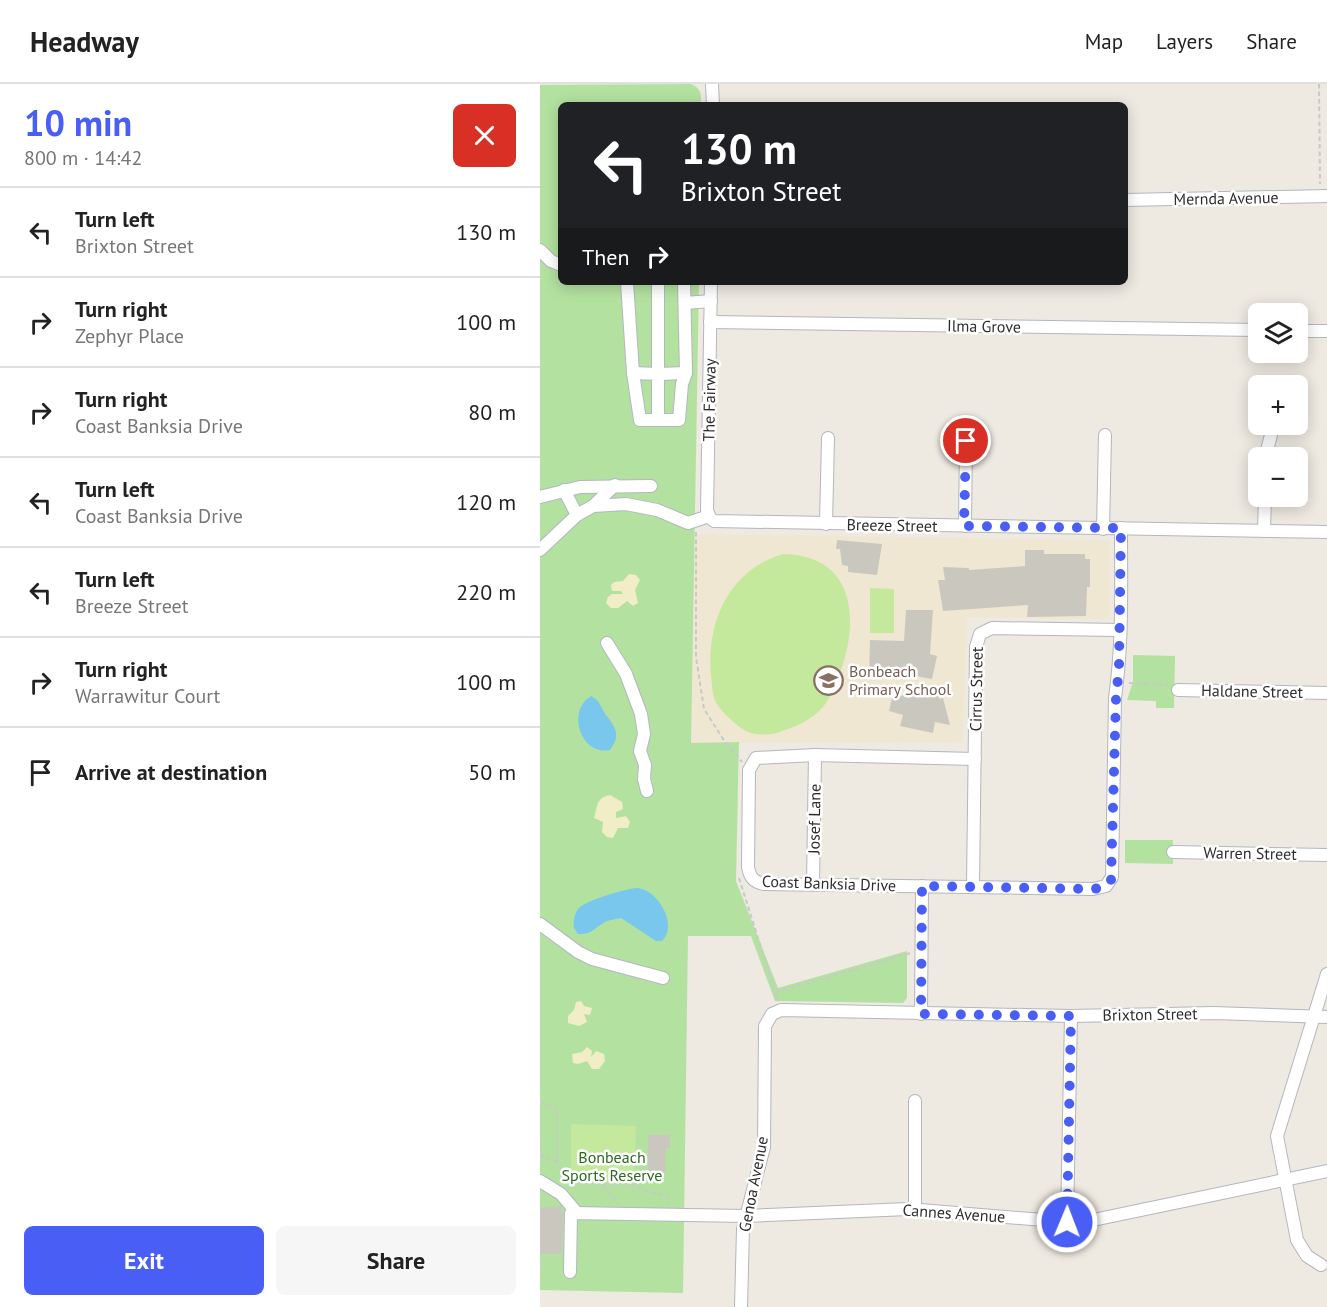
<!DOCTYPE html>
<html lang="en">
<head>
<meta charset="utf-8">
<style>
  :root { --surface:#fff; --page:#f6f6f6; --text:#222; --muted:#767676; --line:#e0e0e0; --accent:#485ef5 }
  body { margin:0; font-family:"PT Sans",sans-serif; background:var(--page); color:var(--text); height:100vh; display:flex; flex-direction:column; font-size:22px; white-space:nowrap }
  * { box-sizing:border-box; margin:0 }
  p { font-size:20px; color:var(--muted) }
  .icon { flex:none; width:33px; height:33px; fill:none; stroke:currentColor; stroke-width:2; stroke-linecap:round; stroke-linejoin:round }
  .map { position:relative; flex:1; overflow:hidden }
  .drawer { display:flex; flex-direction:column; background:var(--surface); width:540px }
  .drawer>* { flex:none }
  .guide { position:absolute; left:18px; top:18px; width:570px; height:183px; border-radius:9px; box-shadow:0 3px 15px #0003; background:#202124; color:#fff; overflow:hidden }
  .buttons { position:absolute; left:708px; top:219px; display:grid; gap:12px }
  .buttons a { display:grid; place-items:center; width:60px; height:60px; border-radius:9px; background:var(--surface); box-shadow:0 3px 15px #0003; font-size:30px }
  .pin { position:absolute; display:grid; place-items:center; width:51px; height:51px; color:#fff; margin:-26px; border:3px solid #fff; border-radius:50%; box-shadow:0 2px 6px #0007 }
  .me { position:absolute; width:66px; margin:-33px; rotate:1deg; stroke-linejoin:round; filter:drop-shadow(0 0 4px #0008) }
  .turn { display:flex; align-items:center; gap:21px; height:126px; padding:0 24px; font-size:27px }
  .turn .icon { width:78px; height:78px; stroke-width:2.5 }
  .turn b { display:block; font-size:42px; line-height:51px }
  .then { display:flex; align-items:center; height:57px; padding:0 24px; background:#0003; gap:12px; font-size:22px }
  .round { display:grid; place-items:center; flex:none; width:63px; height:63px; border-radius:9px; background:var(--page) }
  .summary { display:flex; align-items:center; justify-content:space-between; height:102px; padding:0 24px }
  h1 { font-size:36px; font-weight:700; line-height:45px; color:var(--accent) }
  .cta { display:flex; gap:12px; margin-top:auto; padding:12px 24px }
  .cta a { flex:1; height:69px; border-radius:9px; background:var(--accent); color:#fff; font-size:24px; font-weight:700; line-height:69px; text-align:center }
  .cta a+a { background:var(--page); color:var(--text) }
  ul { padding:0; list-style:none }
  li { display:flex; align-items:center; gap:18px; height:90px; padding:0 24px; border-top:2px solid var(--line) }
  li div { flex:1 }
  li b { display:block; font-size:22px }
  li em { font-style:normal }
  header { display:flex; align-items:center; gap:36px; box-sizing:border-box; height:84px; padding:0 30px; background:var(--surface); border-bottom:2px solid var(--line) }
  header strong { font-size:28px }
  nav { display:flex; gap:33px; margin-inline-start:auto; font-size:21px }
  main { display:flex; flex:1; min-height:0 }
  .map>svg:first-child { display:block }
  .education { fill:#efe7d2 }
  .green { fill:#b3e2a0 }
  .sand { fill:#f1edc6 }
  .pitch { fill:#c4e99c }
  .water { fill:#79c7ec }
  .building { fill:#cac7bf }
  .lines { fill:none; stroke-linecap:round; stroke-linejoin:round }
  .minor-casing { stroke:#b4b6c0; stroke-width:14 }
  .path { stroke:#c9c9c9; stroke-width:2; stroke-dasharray:4.5 3; stroke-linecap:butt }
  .minor { stroke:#fff; stroke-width:12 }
  .route { stroke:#485ef5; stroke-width:10; stroke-dasharray:0 18 }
  .labels { text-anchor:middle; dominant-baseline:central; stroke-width:5; stroke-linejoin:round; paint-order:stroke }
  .street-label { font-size:16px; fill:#2e2e2e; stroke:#fff }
  .education-label { font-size:16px; fill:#785e54; stroke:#fff; text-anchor:start }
  .park-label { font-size:16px; fill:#296b1e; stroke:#fff }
</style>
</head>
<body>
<header>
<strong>Headway</strong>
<nav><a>Map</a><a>Layers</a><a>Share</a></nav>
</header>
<main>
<section class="drawer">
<div class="summary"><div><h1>10 min</h1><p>800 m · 14:42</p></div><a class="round" style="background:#d93025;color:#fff"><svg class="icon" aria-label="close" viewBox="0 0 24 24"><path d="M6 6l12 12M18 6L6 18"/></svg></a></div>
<ul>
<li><svg class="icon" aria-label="left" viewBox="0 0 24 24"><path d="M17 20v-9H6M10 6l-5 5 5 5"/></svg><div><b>Turn left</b><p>Brixton Street</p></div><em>130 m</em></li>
<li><svg class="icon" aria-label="right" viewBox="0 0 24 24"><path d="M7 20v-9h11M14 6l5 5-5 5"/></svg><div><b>Turn right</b><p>Zephyr Place</p></div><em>100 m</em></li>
<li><svg class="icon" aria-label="right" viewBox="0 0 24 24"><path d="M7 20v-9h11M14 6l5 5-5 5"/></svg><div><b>Turn right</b><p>Coast Banksia Drive</p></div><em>80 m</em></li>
<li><svg class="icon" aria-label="left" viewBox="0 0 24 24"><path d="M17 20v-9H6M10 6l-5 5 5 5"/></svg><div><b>Turn left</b><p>Coast Banksia Drive</p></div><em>120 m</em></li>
<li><svg class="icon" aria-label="left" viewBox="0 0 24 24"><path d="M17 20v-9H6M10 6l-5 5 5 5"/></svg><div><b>Turn left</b><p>Breeze Street</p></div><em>220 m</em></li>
<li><svg class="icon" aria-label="right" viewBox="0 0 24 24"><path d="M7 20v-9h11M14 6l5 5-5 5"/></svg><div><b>Turn right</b><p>Warrawitur Court</p></div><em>100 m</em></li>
<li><svg class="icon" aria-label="arrive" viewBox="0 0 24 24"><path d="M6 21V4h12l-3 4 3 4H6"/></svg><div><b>Arrive at destination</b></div><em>50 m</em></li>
</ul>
<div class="cta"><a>Exit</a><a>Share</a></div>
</section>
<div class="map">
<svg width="787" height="1223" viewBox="0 0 787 1223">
  <rect width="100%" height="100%" fill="#eee9e1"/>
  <polygon class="education" points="154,450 570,456 569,530 564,535 427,533 423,658 151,659"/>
  <g class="green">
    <path d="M 151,0 C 162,5 161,10 161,21 L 21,21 L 21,198 L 159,198 L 151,659 L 199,658 L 196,797 L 238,904 L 367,867 L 367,914 L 363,919 L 235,917 L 211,852 L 148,852 L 143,1209 L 0,1206 L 0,1 Z"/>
    <polygon points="593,571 635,572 634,624 616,624 616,617 587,616 593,598"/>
    <polygon points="585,756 633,756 633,780 585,779"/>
  </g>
  <g class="sand">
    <polygon points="89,490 96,491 100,496 95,506 98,519 93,522 87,517 78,524 71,524 66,519 68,513 72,510 83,510 81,507 72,507 71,501 74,498 83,497"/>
    <path d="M 70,711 L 82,718 L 83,725 L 76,728 L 76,734 L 86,732 L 90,738 L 88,744 L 78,744 L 73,754 L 67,753 L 62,748 L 63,738 L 54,734 C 58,723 55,714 70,711 Z"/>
    <polygon points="41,917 44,922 52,924 50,931 44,930 47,938 39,942 28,939 28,932 34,926 36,918"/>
    <polygon points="47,963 52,967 51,973 56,967 64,970 65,977 59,985 52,985 47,977 38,980 33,979 32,970 42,968"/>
  </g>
  <g class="pitch">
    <path d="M 243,470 C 313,471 320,532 301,586 C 297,598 291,613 283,623 C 271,637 253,644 236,649 C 226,652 209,651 201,644 C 193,638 177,624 174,614 C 172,607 172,599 171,591 C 166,538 189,486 243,470 Z"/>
    <polygon points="330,504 354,505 354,549 330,549"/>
    <polygon points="31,1040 96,1042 94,1098 31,1098"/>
  </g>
  <g class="water">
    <path d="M 51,612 C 61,617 60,623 66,631 C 76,644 81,651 70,666 C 41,672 26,627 51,612 Z"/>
    <path d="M 98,804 C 120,807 138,843 122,857 L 116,857 L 81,834 C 76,835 69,836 65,838 C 54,844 52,851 38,850 L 34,844 C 33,838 34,831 38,825 C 44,817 87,804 98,804 Z"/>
  </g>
  <g class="building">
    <polygon points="297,456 342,460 337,491 308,488 308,482 302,481 300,465 296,465"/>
    <polygon points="485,466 504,466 504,470 545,470 545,475 550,475 550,503 547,503 546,532 487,533 488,521 403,527 398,496 405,496 403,483 429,484 429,486 485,482"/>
    <polygon points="366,526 393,526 390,570 397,572 392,595 353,588 353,593 329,592 330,556 364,557"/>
    <polygon points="397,603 399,615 403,614 410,641 395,638 393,649 360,642 363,631 349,627 352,614"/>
    <polygon points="108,1051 130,1051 130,1064 126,1064 125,1089 108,1088"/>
    <polygon points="21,1122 23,1131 22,1170 0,1170 0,1124"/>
  </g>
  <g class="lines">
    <defs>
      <g id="minor">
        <polyline points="172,0 173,21"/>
        <polyline points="585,116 787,112"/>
        <polyline points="0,166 11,177 21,181"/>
        <polyline points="87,198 93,289 100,336 139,336 142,300 146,289 144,198"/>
        <polyline points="118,198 118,290 146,289"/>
        <polyline points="171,198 167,426 170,434 174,437 787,448"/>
        <polyline points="145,219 171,217"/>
        <polyline points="170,238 718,246"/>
        <polyline points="758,247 787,247"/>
        <polyline points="93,289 118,290 118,336"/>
        <polyline points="725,374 732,347"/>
        <polyline points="24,406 37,431"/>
        <polyline points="0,413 40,403 111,402"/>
        <polyline points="53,422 86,420 117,426 148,439 169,432"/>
        <polyline points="286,440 288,354"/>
        <polyline points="425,442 426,357"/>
        <polyline points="563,445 565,351"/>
        <polyline points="724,447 725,412"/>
        <polyline points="0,466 37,431 53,422 75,401"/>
        <polyline points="67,559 86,590 101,630 104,650 100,667 105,681 104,695 107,707"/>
        <polyline points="638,606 787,609"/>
        <path d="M 435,675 L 275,671 L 216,674 L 209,686 L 208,783 C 210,794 214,798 224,800 L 553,805 L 566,802 L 572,793 L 575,614 C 583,558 581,501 581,444"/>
        <polyline points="633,768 787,771"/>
        <polyline points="273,800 275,671"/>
        <polyline points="433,802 436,563 440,550 452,544 580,546"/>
        <polyline points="0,840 38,868 52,875 123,894"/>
        <polyline points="381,930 382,802"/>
        <polyline points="0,1097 21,1110 37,1129"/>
        <polyline points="375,1125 375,1017"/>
        <polyline points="527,1138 531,932"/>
        <polyline points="781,1181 767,1172 757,1156 737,1052 787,890"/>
        <polyline points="30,1188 31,1129 206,1132 368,1125 539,1139 787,1087"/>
        <polyline points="201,1223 203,1145 224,1063 225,942 232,930 241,926 531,932 674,929 787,933"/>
      </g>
    </defs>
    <use href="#minor" class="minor-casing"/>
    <g class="path">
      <polyline points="779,0 780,100"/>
      <polyline points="156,448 156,573 164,625 185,658 202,678"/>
      <polyline points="589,599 628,601"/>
      <polyline points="199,794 238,917"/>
      <polyline points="236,908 371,869"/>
      <polyline points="0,1019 14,1023 17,1027 17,1078 28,1099 94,1100 102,1106 127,1112 129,1121"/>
      <polyline points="0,1054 0,1069"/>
      <polyline points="0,1071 17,1078"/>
      <polyline points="63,1101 78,1120"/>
      <polyline points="0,1180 4,1180"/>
    </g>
    <use href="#minor" class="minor"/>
  </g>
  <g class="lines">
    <polyline class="route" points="426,357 424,442 581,444 579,584 576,614 571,796 561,804 553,805 382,802 381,930 531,932 527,1138"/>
  </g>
  <defs>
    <symbol id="school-ring" viewBox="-11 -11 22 22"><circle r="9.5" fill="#fff" stroke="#8d6e63" stroke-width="1.5"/><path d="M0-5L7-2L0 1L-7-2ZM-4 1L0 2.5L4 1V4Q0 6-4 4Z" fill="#8d6e63"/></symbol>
  </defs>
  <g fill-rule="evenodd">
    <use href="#school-ring" x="272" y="580" width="33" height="33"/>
  </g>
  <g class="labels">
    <g class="street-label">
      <text transform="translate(686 114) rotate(-1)">Mernda Avenue</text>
      <text transform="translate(444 242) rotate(1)">Ilma Grove</text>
      <text transform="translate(169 316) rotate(-89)">The Fairway</text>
      <text transform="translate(352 441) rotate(1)">Breeze Street</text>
      <text transform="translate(436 605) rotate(-89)">Cirrus Street</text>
      <text transform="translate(712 607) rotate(1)">Haldane Street</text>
      <text transform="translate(274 735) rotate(-89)">Josef Lane</text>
      <text transform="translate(710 769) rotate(1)">Warren Street</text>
      <text transform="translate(289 799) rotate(2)">Coast Banksia Drive</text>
      <text transform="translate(610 930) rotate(-1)">Brixton Street</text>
      <text transform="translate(213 1100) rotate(-79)">Genoa Avenue</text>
      <text transform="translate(414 1129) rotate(4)">Cannes Avenue</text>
    </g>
    <g class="education-label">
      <text x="309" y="587">Bonbeach<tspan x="309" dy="18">Primary School</tspan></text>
    </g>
    <g class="park-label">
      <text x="72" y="1073">Bonbeach<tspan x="72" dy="18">Sports Reserve</tspan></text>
    </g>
  </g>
</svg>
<div class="buttons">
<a><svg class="icon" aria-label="layers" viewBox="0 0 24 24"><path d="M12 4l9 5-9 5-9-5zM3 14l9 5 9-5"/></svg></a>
<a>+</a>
<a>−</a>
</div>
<div class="pin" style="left:426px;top:357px;background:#d93025"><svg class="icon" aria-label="arrive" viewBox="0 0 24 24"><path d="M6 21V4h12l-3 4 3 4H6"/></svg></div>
<svg class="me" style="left:527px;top:1138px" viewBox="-20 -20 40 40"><circle r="17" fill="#485ef5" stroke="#fff" stroke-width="3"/><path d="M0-11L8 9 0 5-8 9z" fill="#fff"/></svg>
<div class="guide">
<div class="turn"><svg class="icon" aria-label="left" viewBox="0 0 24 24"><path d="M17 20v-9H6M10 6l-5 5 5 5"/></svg><div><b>130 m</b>Brixton Street</div></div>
<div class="then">Then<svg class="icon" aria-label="right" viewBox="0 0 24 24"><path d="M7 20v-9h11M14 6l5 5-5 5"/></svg></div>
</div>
</div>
</main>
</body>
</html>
